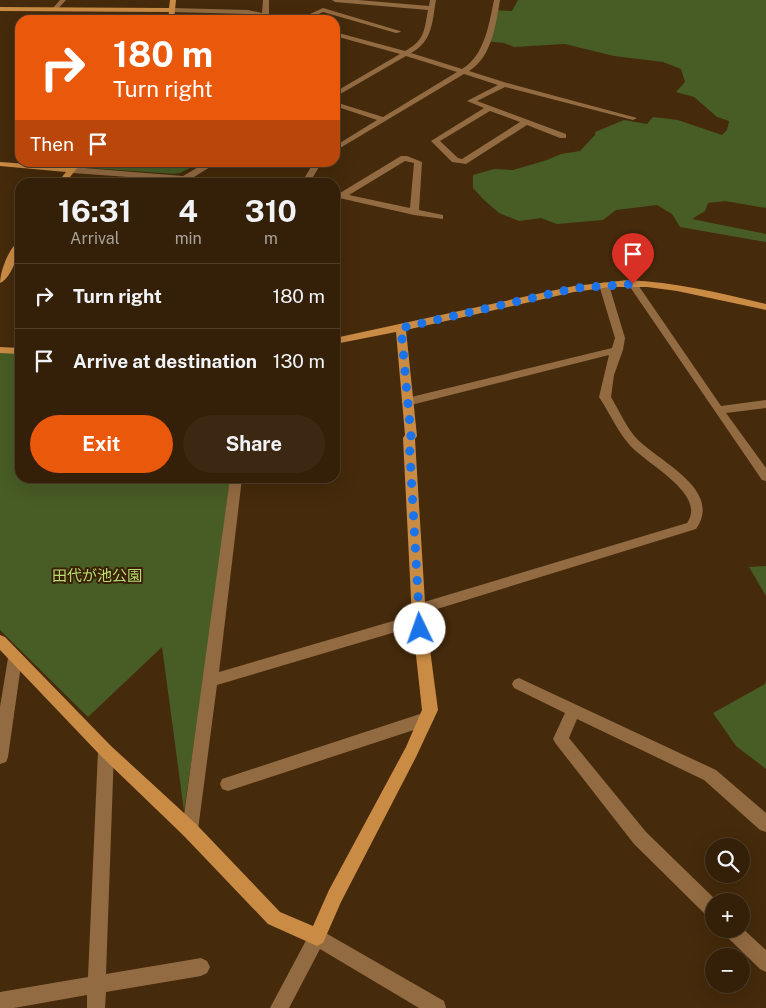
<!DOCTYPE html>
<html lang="en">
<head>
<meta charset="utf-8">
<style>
  :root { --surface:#342008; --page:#3c2812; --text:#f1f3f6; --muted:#a9a39c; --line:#4e3e29; --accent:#ea580c }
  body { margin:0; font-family:"Public Sans","Noto Sans JP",sans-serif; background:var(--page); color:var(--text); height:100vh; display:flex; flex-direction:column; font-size:19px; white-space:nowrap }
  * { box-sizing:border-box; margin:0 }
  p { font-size:16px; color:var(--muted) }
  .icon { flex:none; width:28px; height:28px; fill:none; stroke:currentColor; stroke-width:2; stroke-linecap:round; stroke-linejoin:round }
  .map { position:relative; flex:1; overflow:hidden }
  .details { position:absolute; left:15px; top:178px; width:325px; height:305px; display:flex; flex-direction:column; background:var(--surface); border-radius:15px; box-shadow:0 5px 20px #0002,0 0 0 1px var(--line) }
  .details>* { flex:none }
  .guide { position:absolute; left:15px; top:15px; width:325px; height:152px; border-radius:15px; box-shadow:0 5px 20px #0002,0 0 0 1px var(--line); background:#ea580c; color:#fff; overflow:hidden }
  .tools { position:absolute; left:705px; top:838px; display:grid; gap:10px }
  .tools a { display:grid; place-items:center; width:45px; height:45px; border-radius:50%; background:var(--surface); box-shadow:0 5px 20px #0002,0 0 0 1px var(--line); font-size:25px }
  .pin { position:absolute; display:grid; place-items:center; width:42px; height:42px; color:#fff; margin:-51px -21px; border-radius:50% 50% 50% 0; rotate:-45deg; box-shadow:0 0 5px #0007 }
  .pin .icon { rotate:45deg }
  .me { position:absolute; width:55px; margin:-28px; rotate:357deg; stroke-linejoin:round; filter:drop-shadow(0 0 4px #0008) }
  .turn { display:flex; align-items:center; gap:18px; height:105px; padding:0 15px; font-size:22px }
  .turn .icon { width:65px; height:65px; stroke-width:2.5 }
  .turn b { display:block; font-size:35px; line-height:42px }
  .then { display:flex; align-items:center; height:48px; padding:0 15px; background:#0003; gap:10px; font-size:19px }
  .eta { display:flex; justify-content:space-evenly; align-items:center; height:85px; text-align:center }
  .eta b { font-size:30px; font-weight:700; line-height:35px }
  .button { display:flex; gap:10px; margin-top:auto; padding:10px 15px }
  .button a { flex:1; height:58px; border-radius:30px; background:var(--accent); color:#fff; font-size:20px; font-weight:700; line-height:58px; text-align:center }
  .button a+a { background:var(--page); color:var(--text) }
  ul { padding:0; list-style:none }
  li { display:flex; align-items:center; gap:15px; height:65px; padding:0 15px; border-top:1px solid var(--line) }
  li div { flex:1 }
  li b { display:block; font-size:19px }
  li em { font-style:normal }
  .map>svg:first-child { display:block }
  .green { fill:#485c25 }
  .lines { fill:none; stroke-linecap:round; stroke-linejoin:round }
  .street { fill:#936b42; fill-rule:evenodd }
  .secondary { fill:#ca8b44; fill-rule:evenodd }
  .route { stroke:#1a73e8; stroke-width:9; stroke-dasharray:0 16.2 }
  .labels { text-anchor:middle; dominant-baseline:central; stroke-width:4; stroke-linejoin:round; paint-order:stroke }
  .park-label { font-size:15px; fill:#b7df76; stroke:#3a2001 }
</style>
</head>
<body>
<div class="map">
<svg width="766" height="1008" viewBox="0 0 766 1008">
  <rect width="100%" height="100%" fill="#452a0b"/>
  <g class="green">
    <polygon points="518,0 766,0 766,208 725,201 708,203 705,211 692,219 766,234 766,242 680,227 672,214 657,205 616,210 603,220 557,224 541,218 519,221 499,213 483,199 473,188 473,175 494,169 513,170 547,160 561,154 580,151 595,135 595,132 624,120 647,124 653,117 678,120 722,135 727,130 729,121 717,117 694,97 676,92 685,82 681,69 663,62 614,56 565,44 514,47 504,43 485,41 494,10 512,11"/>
    <polygon points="86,163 200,163 180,173 174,174 90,168"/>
    <polygon points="0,353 20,353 20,478 230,478 213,617 184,811 162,647 88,717 0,630"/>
    <polygon points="766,566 766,596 749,567"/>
    <polygon points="766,681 766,769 736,746 713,713 765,684"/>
  </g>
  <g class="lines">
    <g class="street">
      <polygon points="60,0 66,0 57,10 53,10 52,9"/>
      <polygon points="263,0 269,0 269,14 294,20 268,18 268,20 262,20 262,17 248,14 172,12 169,10 172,8 248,10 262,13"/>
      <path d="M 332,0 L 358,0 L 429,6 L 430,0 L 436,0 C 432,22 433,41 411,53 L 462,69 C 485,55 489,24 494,0 L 500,0 C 496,24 492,57 469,71 L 507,83 L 637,118 L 633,120 L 505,87 L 477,101 L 566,134 L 566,138 L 560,138 L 527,125 L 466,164 L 452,162 L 431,141 L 484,108 L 467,101 L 498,85 L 464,74 L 335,151 L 335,146 L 377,120 L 335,106 L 335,102 L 383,117 L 457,72 L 406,56 L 335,97 L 335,92 L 400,54 L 335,36 L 335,32 L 405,51 C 425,40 424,31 428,10 L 335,2 ZM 490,111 L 520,122 L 462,159 L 458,158 L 440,141 Z"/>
      <polygon points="323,8 400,31 401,32 396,33 323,12 305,20 297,20"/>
      <path d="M 401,156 L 407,156 L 422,162 L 419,210 L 443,215 L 443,219 L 414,215 L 335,197 L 335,193 L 340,193 ZM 405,161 L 414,163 L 410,208 L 349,195 Z"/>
      <polygon points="207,162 218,162 194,177 225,179 229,182 199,182 72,173 68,170 72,167 183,176"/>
      <polygon points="314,162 322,162 310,182 302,182"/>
      <polygon points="633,281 636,282 721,406 766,400 766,408 726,413 766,468 766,481 762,480 628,284"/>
      <path d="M 604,282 L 609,285 L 625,338 L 623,350 L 614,375 L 611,397 C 619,410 627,429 638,440 C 662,463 723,491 696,529 L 421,614 L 426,619 L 424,623 L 419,625 L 217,685 L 198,830 L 196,836 L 190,838 L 184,836 L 182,830 L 230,478 L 242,478 L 219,672 L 417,614 L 412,609 L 414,605 L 687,523 C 708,493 643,463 628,443 C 617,430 609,412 599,397 L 609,355 L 407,406 L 401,402 L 407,398 L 612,348 L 615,338 L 599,285 Z"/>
      <polygon points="15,652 20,654 22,658 8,757 6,762 0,764 0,707 8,658 10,654"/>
      <polygon points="519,678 716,770 766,813 766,832 760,830 704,780 577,719 569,738 646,832 717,901 714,901 714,920 708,917 634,844 556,744 553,739 565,713 514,688 512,684 514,680"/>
      <polygon points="426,712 431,714 434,719 431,724 426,726 228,791 222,789 220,784 222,779 228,777"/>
      <polygon points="106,744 111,746 114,751 106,974 201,958 207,961 210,967 207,973 201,976 106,992 105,1008 87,1008 87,995 14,1008 0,1008 0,992 88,977 98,751 101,746"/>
      <polygon points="741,927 766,950 766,972 760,969 725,935 722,929 741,929"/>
      <polygon points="317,928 444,1001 446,1008 419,1008 320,949 289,1008 270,1008 311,931"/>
    </g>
    <g class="secondary">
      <polygon points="170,0 176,0 174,20 168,20 169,12 0,11 0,7 169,8"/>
      <polygon points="0,162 69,167 73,162 82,162 66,182 58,182 66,172 0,166"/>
      <path d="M 20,241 C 20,252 11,279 0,283 C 0,272 9,246 20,241 Z"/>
      <path d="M 628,280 C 675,282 720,293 766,304 L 766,310 L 677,291 L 647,287 L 610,287 L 574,292 L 406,330 L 417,436 L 415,439 L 426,619 L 438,710 L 416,757 L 341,902 L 323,943 L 317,946 L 268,924 L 184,836 L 101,756 L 0,650 L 0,635 L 5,637 L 111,746 L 196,824 L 280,912 L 313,926 L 329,890 L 406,747 L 422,710 L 412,619 L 403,438 L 405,435 L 396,332 L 335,344 L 335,338 L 574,286 Z"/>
      <polygon points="0,347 20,348 20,354 0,353"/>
    </g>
  </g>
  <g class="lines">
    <polyline class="route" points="420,629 409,438 411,436 401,328 576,288 633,284"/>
  </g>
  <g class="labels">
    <g class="park-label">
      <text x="97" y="575">田代が池公園</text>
    </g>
  </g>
</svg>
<div class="tools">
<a><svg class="icon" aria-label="search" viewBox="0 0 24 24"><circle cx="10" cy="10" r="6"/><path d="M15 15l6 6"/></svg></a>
<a>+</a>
<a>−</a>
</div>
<div class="pin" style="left:633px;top:284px;background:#d93025"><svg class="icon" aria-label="arrive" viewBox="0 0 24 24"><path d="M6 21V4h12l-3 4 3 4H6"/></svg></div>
<svg class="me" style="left:420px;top:629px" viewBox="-20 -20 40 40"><circle r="19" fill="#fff"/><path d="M0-13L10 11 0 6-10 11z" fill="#1a73e8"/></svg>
<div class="guide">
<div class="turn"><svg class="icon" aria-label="right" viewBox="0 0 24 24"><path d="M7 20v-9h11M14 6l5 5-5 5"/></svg><div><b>180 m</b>Turn right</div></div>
<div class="then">Then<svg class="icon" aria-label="arrive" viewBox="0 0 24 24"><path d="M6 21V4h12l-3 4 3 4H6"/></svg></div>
</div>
<section class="details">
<div class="eta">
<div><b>16:31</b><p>Arrival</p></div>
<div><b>4</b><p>min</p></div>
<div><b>310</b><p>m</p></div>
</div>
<ul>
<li><svg class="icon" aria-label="right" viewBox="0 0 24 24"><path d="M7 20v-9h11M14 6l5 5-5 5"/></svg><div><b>Turn right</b></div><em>180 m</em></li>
<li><svg class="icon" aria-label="arrive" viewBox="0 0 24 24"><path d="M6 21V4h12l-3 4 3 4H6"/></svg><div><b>Arrive at destination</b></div><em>130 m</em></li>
</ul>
<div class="button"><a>Exit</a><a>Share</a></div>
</section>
</div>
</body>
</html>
